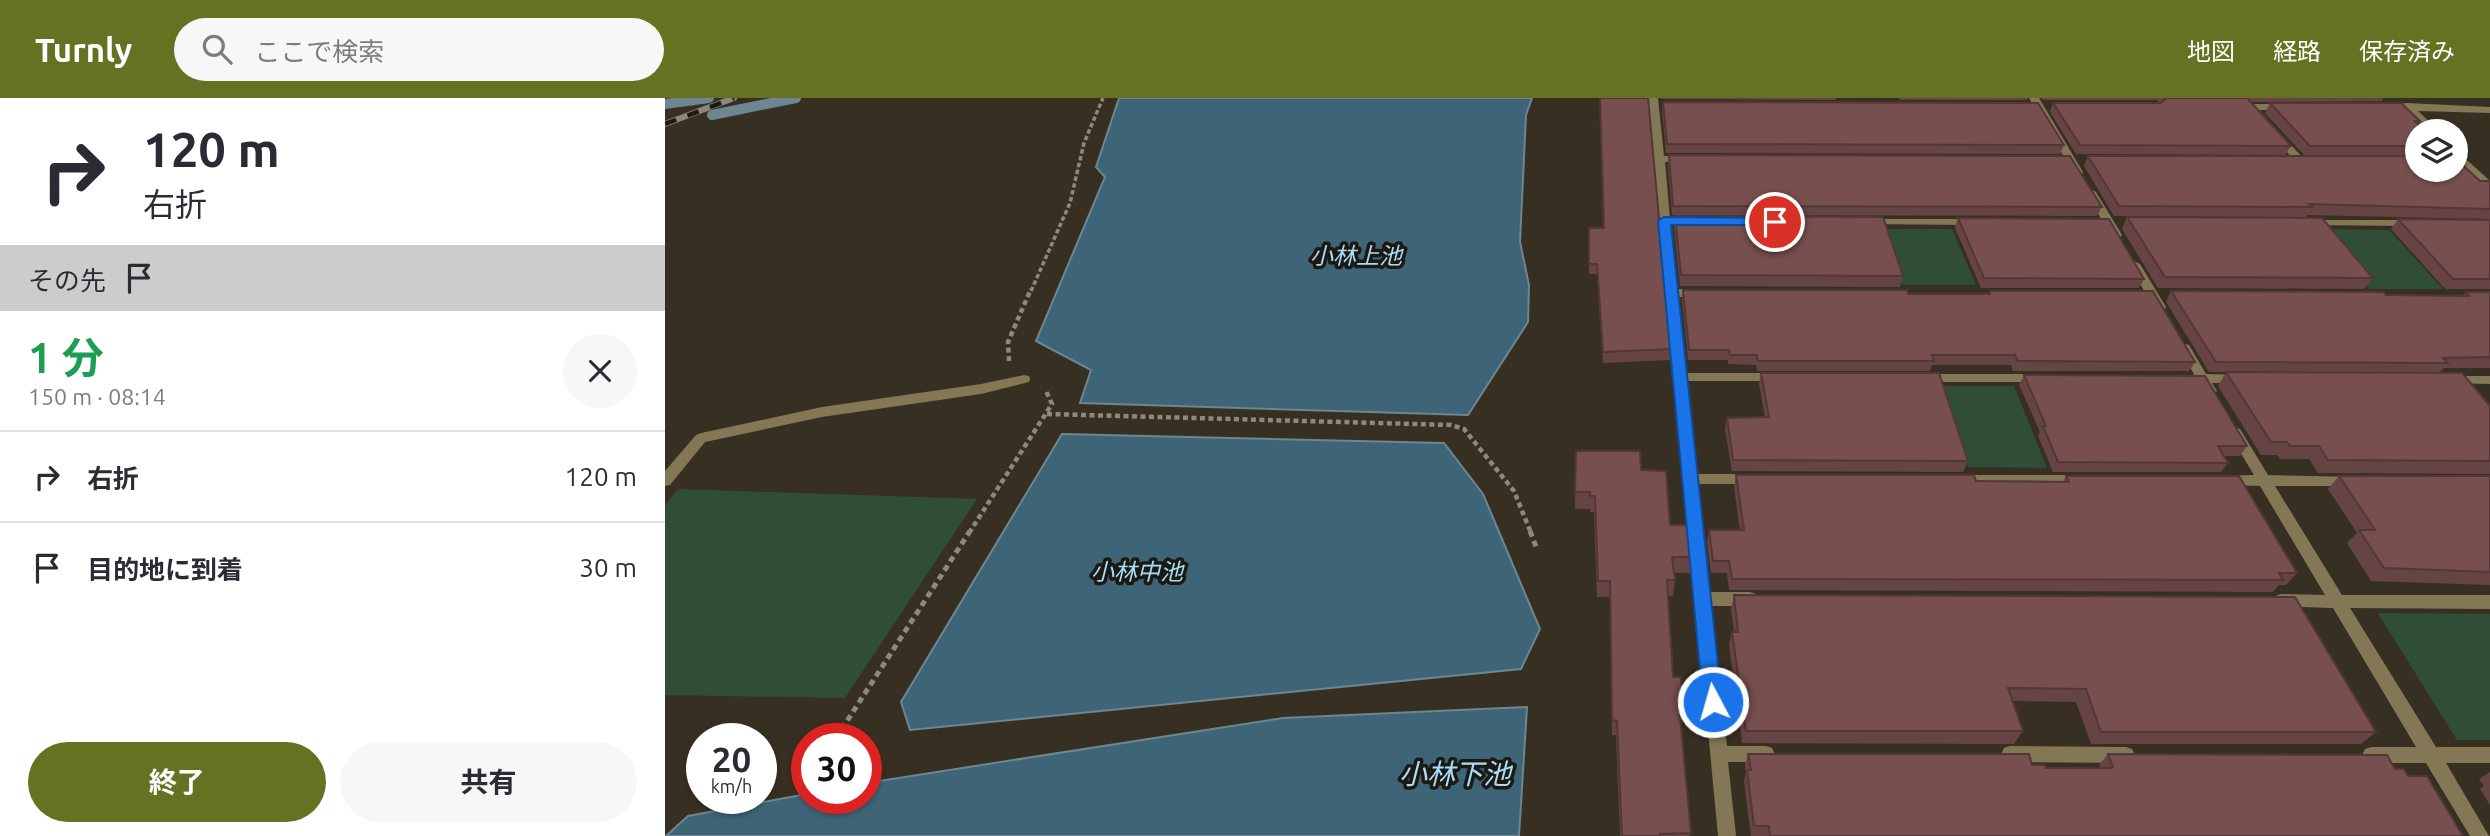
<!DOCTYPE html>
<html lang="ja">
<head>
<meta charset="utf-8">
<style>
  :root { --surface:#fff; --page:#f7f7f7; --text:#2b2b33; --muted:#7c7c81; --line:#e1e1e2; --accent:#667121 }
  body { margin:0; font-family:Ubuntu,"Noto Sans JP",sans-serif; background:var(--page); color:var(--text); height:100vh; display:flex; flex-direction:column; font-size:26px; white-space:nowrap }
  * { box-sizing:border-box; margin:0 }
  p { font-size:23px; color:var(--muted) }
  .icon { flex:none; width:38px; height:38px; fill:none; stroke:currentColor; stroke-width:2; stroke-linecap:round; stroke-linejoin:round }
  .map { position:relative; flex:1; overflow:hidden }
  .drawer { display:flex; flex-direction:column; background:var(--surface); width:665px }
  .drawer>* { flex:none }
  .banner { background:#fff; color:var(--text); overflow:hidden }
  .fabs { position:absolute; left:1740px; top:21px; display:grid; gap:14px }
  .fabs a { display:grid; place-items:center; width:63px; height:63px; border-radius:50%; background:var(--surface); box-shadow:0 2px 5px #0004; font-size:35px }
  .speed { position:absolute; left:21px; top:625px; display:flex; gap:14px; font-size:35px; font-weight:700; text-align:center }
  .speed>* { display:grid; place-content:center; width:91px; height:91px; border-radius:50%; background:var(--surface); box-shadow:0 2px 5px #0004; line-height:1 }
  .speed small { font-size:18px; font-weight:400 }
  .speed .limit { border:10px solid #d22; background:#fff; color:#111 }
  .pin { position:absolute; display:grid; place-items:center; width:60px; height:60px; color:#fff; margin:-30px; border:4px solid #fff; border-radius:50%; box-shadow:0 2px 7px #0007 }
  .me { position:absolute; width:77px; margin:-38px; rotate:354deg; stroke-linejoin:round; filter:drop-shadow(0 0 5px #0008) }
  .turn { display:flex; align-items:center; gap:24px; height:147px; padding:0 28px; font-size:32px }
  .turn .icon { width:91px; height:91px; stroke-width:2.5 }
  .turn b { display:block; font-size:49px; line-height:60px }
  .then { display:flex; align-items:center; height:66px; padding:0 28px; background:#0003; gap:14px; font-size:26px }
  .round { display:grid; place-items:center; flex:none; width:74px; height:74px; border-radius:37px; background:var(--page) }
  .summary { display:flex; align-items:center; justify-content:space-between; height:119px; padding:0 28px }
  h1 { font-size:42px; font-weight:700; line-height:52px; color:#1e9e55 }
  .action { display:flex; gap:14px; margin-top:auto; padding:14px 28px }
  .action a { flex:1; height:80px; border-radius:42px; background:var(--accent); color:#fff; font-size:28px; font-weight:700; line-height:80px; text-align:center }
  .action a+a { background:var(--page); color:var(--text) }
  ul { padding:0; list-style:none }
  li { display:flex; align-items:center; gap:21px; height:91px; padding:0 28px; border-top:2px solid var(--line) }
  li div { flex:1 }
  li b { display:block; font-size:26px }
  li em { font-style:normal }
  header { display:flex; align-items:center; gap:42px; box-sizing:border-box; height:98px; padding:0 35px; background:var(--accent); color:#fff }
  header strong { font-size:33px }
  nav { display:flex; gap:38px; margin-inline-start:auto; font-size:24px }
  .search { width:490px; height:63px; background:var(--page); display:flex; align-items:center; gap:18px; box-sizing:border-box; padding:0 24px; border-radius:38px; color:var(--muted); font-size:26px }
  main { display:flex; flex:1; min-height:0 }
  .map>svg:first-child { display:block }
  .green { fill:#304e36 }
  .water { fill:#3d6477; stroke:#6d8691; stroke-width:2 }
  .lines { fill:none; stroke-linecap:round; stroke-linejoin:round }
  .stream { stroke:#6d8691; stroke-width:10 }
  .path-far2 { stroke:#8e887d; stroke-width:3.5; stroke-dasharray:4.5 2.5; stroke-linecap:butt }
  .path-far1 { stroke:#8e887d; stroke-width:4.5; stroke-dasharray:5 3.5; stroke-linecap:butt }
  .path { stroke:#8e887d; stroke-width:5; stroke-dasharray:6 4.5; stroke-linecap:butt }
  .street { fill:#847755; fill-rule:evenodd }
  .rail-casing { stroke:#8c877b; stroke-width:6 }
  .rail { stroke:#1c1912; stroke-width:4.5; stroke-dasharray:12; stroke-linecap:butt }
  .wall { fill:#664443 }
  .building { fill:#774f4e; stroke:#533737; stroke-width:2 }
  .route { fill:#1a73e8; stroke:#114b97; stroke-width:2 }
  .labels { text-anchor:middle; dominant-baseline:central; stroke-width:7; stroke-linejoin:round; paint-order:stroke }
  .water-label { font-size:23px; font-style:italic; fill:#a8ddf9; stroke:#1c1912 }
  .near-water-label { font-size:28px; font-style:italic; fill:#a8ddf9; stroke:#1c1912 }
</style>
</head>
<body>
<header>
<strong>Turnly</strong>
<div class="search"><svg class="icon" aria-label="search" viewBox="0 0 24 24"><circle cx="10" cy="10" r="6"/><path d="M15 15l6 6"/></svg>ここで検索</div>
<nav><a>地図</a><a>経路</a><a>保存済み</a></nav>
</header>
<main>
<section class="drawer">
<div class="banner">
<div class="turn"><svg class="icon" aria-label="right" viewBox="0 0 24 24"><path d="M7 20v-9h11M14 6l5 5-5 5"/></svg><div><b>120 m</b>右折</div></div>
<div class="then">その先<svg class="icon" aria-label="arrive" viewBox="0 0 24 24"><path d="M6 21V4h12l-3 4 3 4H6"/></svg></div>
</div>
<div class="summary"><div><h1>1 分</h1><p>150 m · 08:14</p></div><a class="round"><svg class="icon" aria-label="close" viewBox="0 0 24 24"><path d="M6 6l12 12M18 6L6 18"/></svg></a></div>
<ul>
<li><svg class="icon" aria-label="right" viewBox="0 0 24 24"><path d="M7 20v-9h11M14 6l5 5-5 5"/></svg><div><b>右折</b></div><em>120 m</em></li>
<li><svg class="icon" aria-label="arrive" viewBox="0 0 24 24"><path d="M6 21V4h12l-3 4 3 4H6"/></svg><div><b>目的地に到着</b></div><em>30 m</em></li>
</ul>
<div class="action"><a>終了</a><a>共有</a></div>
</section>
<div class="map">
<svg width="1825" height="738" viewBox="0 0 1825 738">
  <rect width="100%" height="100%" fill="#373022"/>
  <g class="green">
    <polygon points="1218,131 1287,131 1311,187 1237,187"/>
    <polygon points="1654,131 1724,132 1778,191 1704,191"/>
    <polygon points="1275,288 1349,288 1382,370 1303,369"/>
    <polygon points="13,391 312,401 180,600 0,597 0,407"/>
    <polygon points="1713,515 1825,516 1825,642 1792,642"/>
  </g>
  <g class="water">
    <polygon points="454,0 867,0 861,17 855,144 864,187 863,224 803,317 415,305 426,272 371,243 440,79 431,69"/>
    <polygon points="397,336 779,345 818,396 875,531 856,571 245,632 236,604"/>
    <polygon points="862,609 854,738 1,738 23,718 142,696 142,700 201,700 201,685 618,620"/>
  </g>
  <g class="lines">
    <g class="stream">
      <polyline points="0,6 44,0"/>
      <polyline points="47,17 131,0"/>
    </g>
    <polyline class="path-far2" points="366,193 405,105 419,45 438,0"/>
    <g class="path-far1">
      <polyline points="344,263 343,244 366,191"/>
      <polyline points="382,316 786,327 799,331 849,393 866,435"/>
      <polyline points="304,435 387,306 380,291"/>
    </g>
    <g class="path">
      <polyline points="865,433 872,451"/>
      <polyline points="171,640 305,433"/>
    </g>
    <g class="street">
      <polygon points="983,0 993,0 999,58 1020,58 1025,61 1020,64 1000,64 1005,120 1026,120 1031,123 1026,126 1006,126 1013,191 1036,191 1042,195 1036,199 1014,199 1022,275 1115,275 1121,279 1115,283 1023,283 1033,376 1086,376 1091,377 1093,381 1091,385 1086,386 1034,386 1045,494 1085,494 1091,496 1093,501 1091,506 1085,508 1047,508 1062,648 1101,648 1107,650 1110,656 1107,662 1101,664 1063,664 1071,738 1053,738"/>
      <polygon points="1364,0 1374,0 1418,74 1417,76 1413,77 1408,74"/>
      <polygon points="1742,5 1825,9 1825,15 1753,13 1774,33 1764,33 1741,12 1721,12 1716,9 1721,6"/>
      <polygon points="1586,6 1620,6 1625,9 1620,12 1594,12 1602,20 1597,23 1581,9"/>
      <polygon points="1610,36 1616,36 1639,61 1639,65 1631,65 1610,40"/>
      <polygon points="1790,51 1825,83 1825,92 1821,91 1790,60"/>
      <polygon points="1426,91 1431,94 1457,137 1455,139 1447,139 1445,137 1421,94"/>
      <polygon points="1200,121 1309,121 1314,124 1309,127 1196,126 1195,124"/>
      <polygon points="1645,122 1747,122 1752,125 1747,128 1641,127 1640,125"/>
      <polygon points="1469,163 1475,166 1501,209 1499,212 1491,212 1489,209 1463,166"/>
      <polygon points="1520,246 1524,247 1541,276 1577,277 1583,281 1577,285 1547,285 1552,293 1545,298 1540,296 1534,284 1525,283 1524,280 1529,276 1514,250"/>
      <polygon points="1257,276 1377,276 1383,280 1377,284 1257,284 1251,280"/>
      <polygon points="359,277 364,278 365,281 364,284 316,296 157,319 40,344 5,387 0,388 0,373 31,337 36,335 157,309 316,286"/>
      <polygon points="1786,278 1825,278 1825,286 1781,285 1780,282 1781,279"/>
      <polygon points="1570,329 1575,331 1603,377 1693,379 1695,383 1693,387 1688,388 1610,388 1677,497 1825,497 1825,511 1685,510 1771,649 1825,649 1825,665 1781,665 1824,738 1805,738 1761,665 1706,665 1700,663 1697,657 1700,651 1706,649 1751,649 1668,510 1610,508 1608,503 1610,498 1616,496 1660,497 1595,388 1558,387 1553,386 1551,382 1553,378 1589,377 1563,334"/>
      <polygon points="1292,377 1415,377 1420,378 1422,382 1420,386 1415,387 1292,387 1287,386 1285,382 1287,378"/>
      <polygon points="1345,648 1461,649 1467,651 1470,657 1467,663 1461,665 1345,664 1339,662 1336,656 1339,650"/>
    </g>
    <defs>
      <polyline id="rail" points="0,26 69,0"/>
    </defs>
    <use href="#rail" class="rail-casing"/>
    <use href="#rail" class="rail"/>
  </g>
  <g class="wall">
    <polygon points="935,0 1006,251 1005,262 938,265 932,176 924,176 924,140 938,130"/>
    <polygon points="995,0 1171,0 1171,2 996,1"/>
    <polygon points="1234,0 1363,0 1362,2 1235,2"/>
    <polygon points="1376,0 1718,0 1717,3 1586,4 1626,48 1620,57 1411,56 1385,14 1388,5 1495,5 1492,2 1378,2"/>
    <polygon points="998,4 1399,47 1395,56 1001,55 997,13"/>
    <polygon points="1605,5 1755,23 1753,26 1752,33 1752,57 1639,57 1600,15"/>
    <polygon points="1004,57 1437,109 1432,118 1007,117 1003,67"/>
    <polygon points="1423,58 1825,83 1825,121 1642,117 1641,119 1449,118 1419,68"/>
    <polygon points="1010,118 1238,178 1235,189 1015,188 1009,129"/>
    <polygon points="1462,119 1708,180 1699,191 1493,190 1457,131"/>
    <polygon points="1293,120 1479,181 1474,190 1316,190 1290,130"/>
    <polygon points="1733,121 1825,122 1825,191 1780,191 1726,131"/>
    <polygon points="1018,192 1243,196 1324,196 1325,193 1530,264 1524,273 1348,273 1346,267 1267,267 1265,273 1092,273 1091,267 1063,266 1063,262 1023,262 1017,202"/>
    <polygon points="1506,193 1721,197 1798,198 1801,194 1825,194 1825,270 1779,270 1774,275 1544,274 1501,204"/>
    <polygon points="1561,274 1825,308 1825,376 1653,375 1644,361 1615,361 1612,357 1596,357 1553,288"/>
    <polygon points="1096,275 1303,363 1298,374 1067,373 1060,331 1062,320 1100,319 1094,286"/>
    <polygon points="1359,277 1582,348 1575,358 1559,358 1563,365 1556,374 1388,374 1373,338 1375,334 1354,287"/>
    <polygon points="911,353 976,372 1005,427 1028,459 1025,475 1009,475 1010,482 1008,498 1003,498 1008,579 1018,618 1016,630 1025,738 955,738 951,637 947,637 945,499 932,499 929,414 925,414 925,411 910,411"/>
    <polygon points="1071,377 1398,384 1401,378 1632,475 1621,487 1614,487 1608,494 1064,492 1062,475 1046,475 1042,444 1044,432 1075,432 1069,389"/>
    <polygon points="1674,378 1825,378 1825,487 1706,483 1682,445 1692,435 1663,391"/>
    <polygon points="1069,497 1711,634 1696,646 1426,646 1411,604 1348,603 1358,633 1349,646 1077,645 1064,547 1067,534 1069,534 1066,511"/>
    <polygon points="1083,656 1367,667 1381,670 1435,670 1434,667 1443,656 1730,671 1743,678 1798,738 1086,738 1079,683 1081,675 1080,667"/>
    <polygon points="1825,674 1825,707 1815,691 1819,688 1814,681"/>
  </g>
  <g class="building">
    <polygon points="935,0 983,0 1006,251 938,254 932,166 924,166 924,130 939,130"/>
    <polygon points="1501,0 1584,0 1584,2 1626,48 1415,47 1388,5 1496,5"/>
    <polygon points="998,4 1373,5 1399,47 1002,46"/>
    <polygon points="1605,5 1736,5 1755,23 1750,23 1761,33 1752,33 1752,48 1645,48"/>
    <polygon points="1004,57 1405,58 1437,109 1008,108"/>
    <polygon points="1423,58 1752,58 1752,72 1790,72 1790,60 1815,83 1825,83 1825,111 1644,106 1647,109 1454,108"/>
    <polygon points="1010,118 1218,119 1238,178 1016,177"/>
    <polygon points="1462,119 1657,120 1708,180 1500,179"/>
    <polygon points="1293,120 1444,121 1479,181 1319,180"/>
    <polygon points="1733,121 1825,122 1825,181 1788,181"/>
    <polygon points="1018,192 1242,192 1243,196 1325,196 1325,193 1488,193 1530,264 1353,263 1350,257 1267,257 1269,263 1093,263 1092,257 1065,257 1064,252 1024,252"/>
    <polygon points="1506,193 1718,194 1721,197 1804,198 1801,194 1825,194 1825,259 1778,260 1783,265 1551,264"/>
    <polygon points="1561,274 1797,275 1825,308 1825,363 1663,362 1654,348 1625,348 1622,344 1606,344"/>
    <polygon points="1096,275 1274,275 1303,363 1068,362 1062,320 1104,319"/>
    <polygon points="1359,277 1540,278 1582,348 1553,348 1563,365 1393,364 1378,328 1381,328"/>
    <polygon points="911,353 975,353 976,372 1001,373 1005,427 1025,427 1028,459 1007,459 1010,482 1002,482 1008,579 1016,579 1018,618 1015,618 1026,735 995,736 995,738 957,738 952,623 947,622 945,483 933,483 930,398 925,398 925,394 910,394"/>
    <polygon points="1071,377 1309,377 1311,383 1404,384 1401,378 1574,378 1632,475 1614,475 1618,482 1067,481 1064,463 1048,463 1044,432 1079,432"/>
    <polygon points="1674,378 1825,378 1825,474 1719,470 1694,432 1710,432"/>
    <polygon points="1069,497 1630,499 1711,634 1436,634 1421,591 1343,590 1358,633 1081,633 1067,534 1073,534"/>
    <polygon points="1083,656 1364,656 1367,667 1380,667 1381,670 1444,670 1448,669 1443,656 1722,657 1730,671 1739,671 1743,678 1762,678 1798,738 1105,738 1104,728 1089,728 1082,672 1086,672"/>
  </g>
  <polygon class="route" points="999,119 1110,120 1117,124 1110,127 1006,127 1057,604 1055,610 1048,613 1041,610 1038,604 993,123"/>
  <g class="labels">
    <g class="water-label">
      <text x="691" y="157">小林上池</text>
      <text x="472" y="473">小林中池</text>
    </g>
    <g class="near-water-label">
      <text x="790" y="675">小林下池</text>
    </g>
  </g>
</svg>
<div class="fabs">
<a><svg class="icon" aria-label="layers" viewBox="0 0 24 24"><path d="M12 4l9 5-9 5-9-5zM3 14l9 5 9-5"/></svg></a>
</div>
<div class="speed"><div>20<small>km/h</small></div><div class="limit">30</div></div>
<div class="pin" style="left:1110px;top:124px;background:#d93025"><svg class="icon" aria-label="arrive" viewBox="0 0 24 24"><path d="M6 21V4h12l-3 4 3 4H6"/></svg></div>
<svg class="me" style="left:1048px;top:604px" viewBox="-20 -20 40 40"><circle r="17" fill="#1a73e8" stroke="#fff" stroke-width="3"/><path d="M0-11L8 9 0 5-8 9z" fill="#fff"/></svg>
</div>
</main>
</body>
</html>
